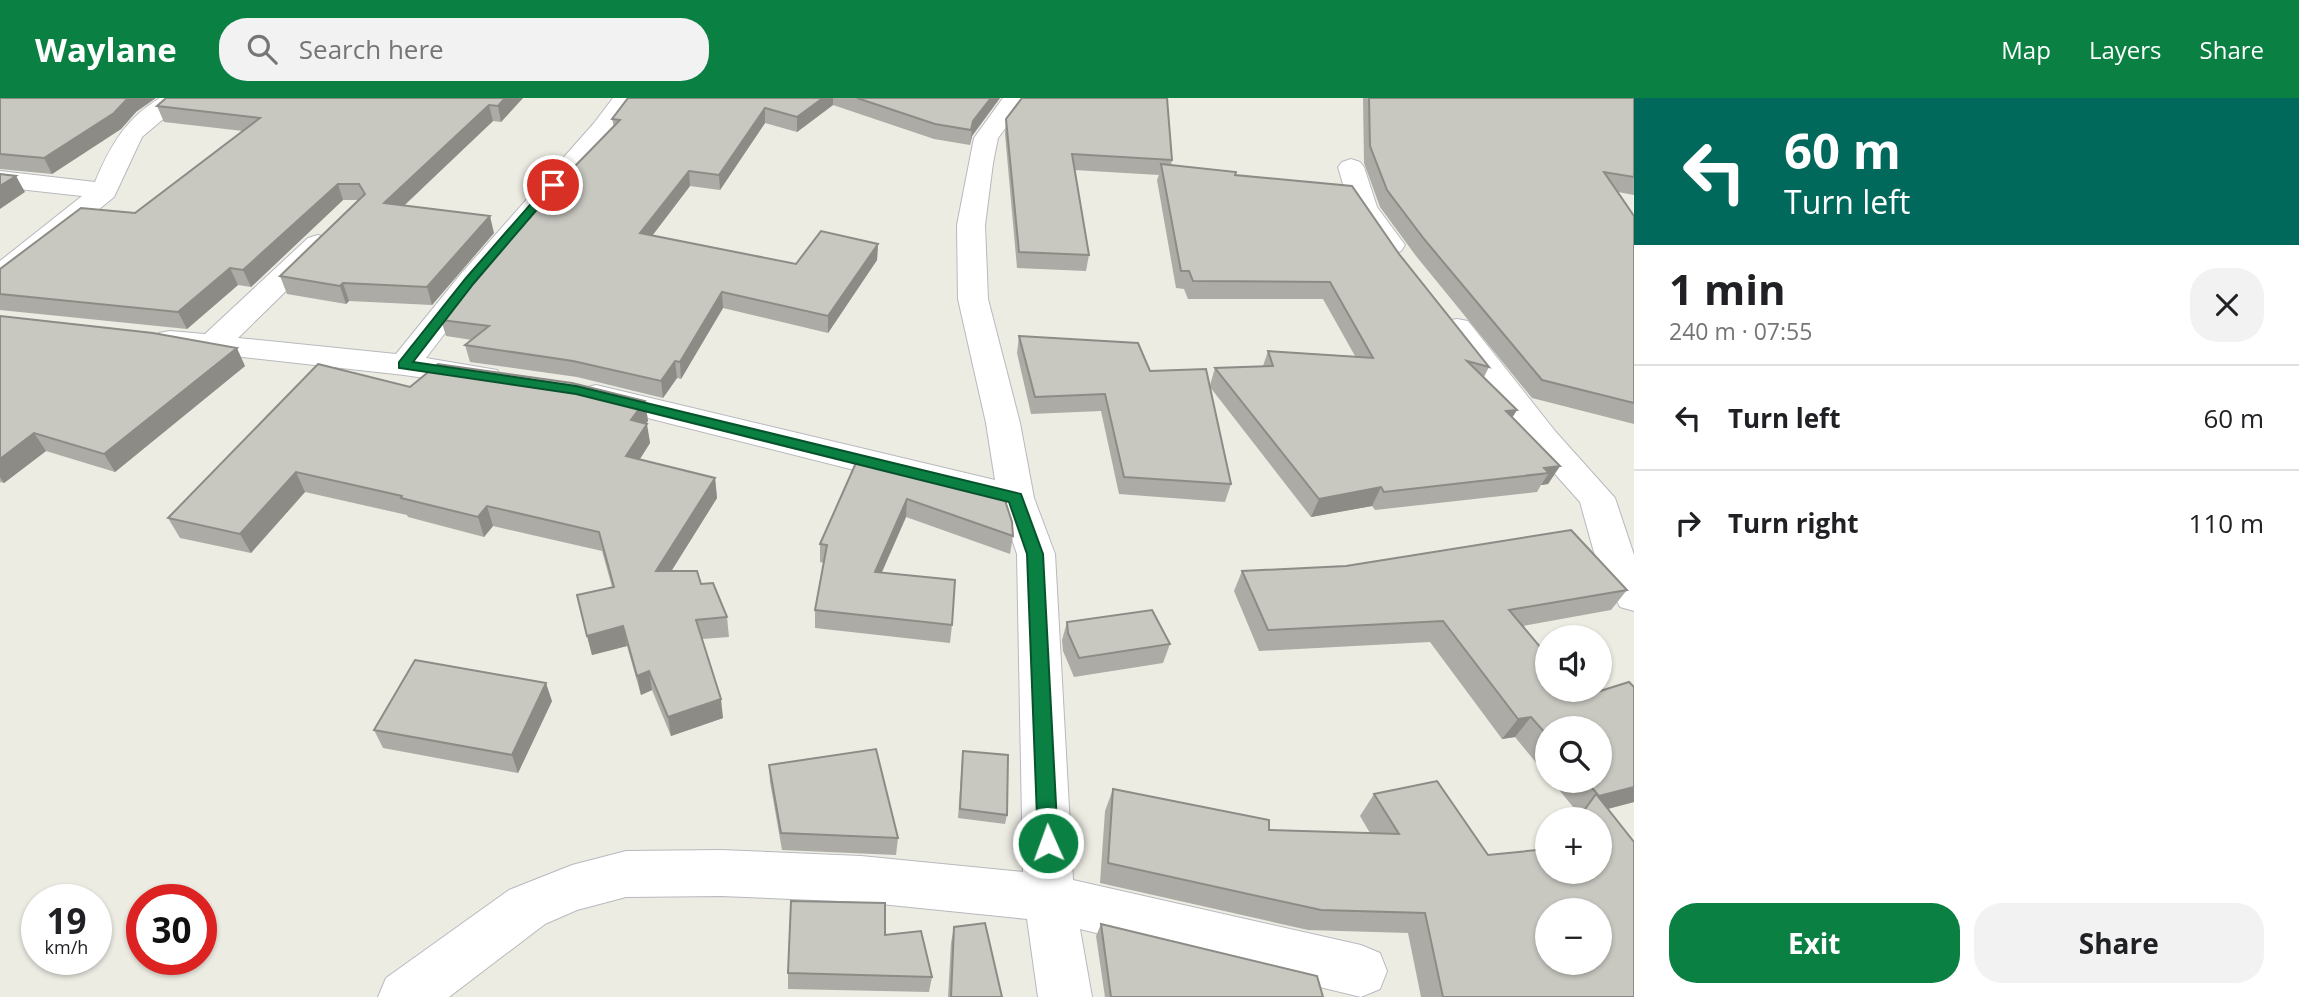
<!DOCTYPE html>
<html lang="en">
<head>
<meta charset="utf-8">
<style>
  :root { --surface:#fff; --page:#f2f2f2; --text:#202124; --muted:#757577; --line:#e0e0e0; --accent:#0b8043 }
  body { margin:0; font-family:"Open Sans",sans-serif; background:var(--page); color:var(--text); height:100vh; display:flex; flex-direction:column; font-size:26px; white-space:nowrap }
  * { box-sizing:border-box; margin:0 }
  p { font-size:23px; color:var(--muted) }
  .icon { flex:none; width:38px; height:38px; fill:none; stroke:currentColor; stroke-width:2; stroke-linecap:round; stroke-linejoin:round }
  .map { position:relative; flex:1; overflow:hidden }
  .side { display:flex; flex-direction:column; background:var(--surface); width:665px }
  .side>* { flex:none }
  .top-card { background:#00695c; color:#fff; overflow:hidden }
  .fabs { position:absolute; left:1535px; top:527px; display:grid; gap:14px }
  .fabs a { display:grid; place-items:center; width:77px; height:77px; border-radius:50%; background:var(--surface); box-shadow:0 2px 5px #0004; font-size:35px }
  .speed { position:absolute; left:21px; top:786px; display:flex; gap:14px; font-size:35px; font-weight:700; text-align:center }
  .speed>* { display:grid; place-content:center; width:91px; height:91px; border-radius:50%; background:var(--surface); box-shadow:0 2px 5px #0004; line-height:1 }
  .speed small { font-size:18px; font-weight:400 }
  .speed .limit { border:10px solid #d22; background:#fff; color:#111 }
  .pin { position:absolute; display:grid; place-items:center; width:60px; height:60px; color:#fff; margin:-30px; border:4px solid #fff; border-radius:50%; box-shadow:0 2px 7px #0007 }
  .me { position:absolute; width:77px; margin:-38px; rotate:358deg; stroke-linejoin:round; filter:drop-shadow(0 0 5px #0008) }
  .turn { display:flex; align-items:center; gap:24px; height:147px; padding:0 35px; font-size:32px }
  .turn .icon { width:91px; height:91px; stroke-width:2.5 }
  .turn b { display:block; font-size:49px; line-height:60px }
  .round { display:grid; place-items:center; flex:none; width:74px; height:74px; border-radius:28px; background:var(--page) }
  .head { display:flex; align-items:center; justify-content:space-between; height:119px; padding:0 35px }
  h1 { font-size:42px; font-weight:700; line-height:52px }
  .primary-button { display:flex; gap:14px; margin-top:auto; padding:14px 35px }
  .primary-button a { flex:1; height:80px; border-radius:28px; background:var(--accent); color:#fff; font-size:28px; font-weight:700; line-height:80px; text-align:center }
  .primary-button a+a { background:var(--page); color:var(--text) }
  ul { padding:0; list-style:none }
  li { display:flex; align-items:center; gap:21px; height:105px; padding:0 35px; border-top:2px solid var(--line) }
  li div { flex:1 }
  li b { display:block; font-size:26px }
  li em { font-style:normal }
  header { display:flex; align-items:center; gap:42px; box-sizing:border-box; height:98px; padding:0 35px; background:var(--accent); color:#fff }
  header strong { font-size:33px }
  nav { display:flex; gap:38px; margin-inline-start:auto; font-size:24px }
  .search { width:490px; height:63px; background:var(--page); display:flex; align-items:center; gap:18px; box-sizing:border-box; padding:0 24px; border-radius:28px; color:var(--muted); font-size:26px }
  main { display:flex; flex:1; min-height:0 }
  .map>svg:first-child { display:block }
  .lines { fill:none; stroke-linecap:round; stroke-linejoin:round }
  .minor-casing { stroke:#b8b9be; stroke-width:2 }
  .minor { fill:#fff; fill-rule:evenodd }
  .wall { fill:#acaba5 }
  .shaded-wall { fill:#8c8b86 }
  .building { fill:#c8c7c0; stroke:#8c8b86; stroke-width:2; fill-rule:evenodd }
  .route { fill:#0b8043; stroke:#07532c; stroke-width:2 }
</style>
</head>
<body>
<header>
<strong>Waylane</strong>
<div class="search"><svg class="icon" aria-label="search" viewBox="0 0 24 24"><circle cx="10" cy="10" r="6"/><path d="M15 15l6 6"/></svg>Search here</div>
<nav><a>Map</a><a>Layers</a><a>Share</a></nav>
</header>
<main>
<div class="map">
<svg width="1634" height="899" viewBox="0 0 1634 899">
  <rect width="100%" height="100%" fill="#ecece3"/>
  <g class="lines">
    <defs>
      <g id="minor">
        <path d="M 160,0 L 188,0 L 142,39 L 114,99 L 10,184 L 0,187 L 0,163 L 82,98 L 0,89 L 0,73 L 95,84 C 110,48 126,20 160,0 Z"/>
        <polygon points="613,0 637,0 612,35 480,189 426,260 497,272 501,279 497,286 485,289 404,277 170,251 159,249 154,242 159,235 170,233 205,236 308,140 318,137 328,140 332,146 328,152 238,240 396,256 460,177 594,25"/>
        <polygon points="1003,0 1028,0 998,40 993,65 985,127 988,201 1020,325 1034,400 1055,456 1073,782 1361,847 1380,855 1387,873 1380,891 1361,899 1080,831 1092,899 1038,899 1027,821 861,804 721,798 626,799 577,812 545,826 449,899 378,899 386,880 509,792 572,767 626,753 721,752 861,758 1023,774 1017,456 1001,409 584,304 579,297 584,290 596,287 995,382 986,325 958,201 957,127 974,40"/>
        <polygon points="1351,61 1360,64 1364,69 1377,109 1405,147 1401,153 1391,156 1381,153 1350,110 1338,69 1342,64"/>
        <polygon points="1457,221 1468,223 1555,333 1615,400 1634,457 1634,513 1620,509 1597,465 1580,404 1531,349 1441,230 1446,223"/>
      </g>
    </defs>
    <use href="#minor" class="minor-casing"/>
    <use href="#minor" class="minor"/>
  </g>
  <g class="wall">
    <polygon points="0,0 136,14 121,31 52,76 0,71"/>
    <polygon points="523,0 501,24 493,23 404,107 494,135 432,207 349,203 346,206 287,196 280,178 358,102 343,102 251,189 238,187 187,231 0,212 0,171 135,115 243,33 164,24 157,8"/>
    <polygon points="628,0 1000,0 972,38 970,47 934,41 833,7 797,34 765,25 720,92 690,88 652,138 796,166 878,146 877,162 828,235 723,210 681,281 677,280 663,300 577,279 470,264 465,247 472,242 446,238 441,222 614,29 612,21"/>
    <polygon points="1363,0 1634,0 1634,97 1618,94 1634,118 1634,326 1532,300 1416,158 1380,109 1364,65"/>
    <polygon points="1006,21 1172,62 1171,67 1235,77 1399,156 1489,269 1484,279 1517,312 1512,319 1560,368 1548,386 1541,387 1537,394 1375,412 1372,408 1311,419 1210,289 1231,386 1225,404 1119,396 1101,313 1031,316 1017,255 1019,238 1150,273 1210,287 1215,270 1263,268 1268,253 1355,258 1323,201 1188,201 1184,191 1176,190 1157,82 1159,77 1074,72 1089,157 1086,173 1017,170 1005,36"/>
    <polygon points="0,218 245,268 115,374 46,353 4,385 0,384"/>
    <polygon points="410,289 645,303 648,323 646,325 650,345 640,361 715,380 717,400 671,473 701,486 727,519 729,539 702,541 723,620 671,638 652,592 641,597 627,548 592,557 577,497 612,489 602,453 493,428 484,439 408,419 407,417 305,394 251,455 180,440 168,420"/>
    <polygon points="859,358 1013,438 1010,456 906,419 882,474 952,527 950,545 815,530 815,512 824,465 820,464 820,446"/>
    <polygon points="1242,473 1627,492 1611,512 1523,528 1581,599 1634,589 1634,704 1608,711 1634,899 1421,899 1408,835 1308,832 1100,785 1105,713 1113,691 1269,732 1370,735 1360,718 1374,696 1488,757 1547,774 1600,721 1573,721 1578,715 1551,682 1600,682 1547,630 1547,678 1515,639 1502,641 1430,544 1259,553 1234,493"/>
    <polygon points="1067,524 1170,546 1163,565 1074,579 1063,553 1062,542"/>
    <polygon points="552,603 518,675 383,650 374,632"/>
    <polygon points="963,653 1007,717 1005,726 958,720 962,662"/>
    <polygon points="769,667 898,740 896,757 782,752 770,684"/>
    <polygon points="1101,826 1323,899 1105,899 1096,838"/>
    <polygon points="954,829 1002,899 948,899 951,845"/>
    <polygon points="885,837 932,879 929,894 788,891 788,875"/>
  </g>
  <g class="shaded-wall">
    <polygon points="128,0 156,0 136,14 121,31 52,76 44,60"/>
    <polygon points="505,0 523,0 501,24 498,8"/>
    <polygon points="823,0 833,0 833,7 797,34 797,19"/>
    <polygon points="991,0 1000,0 972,38 970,47 973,23"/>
    <polygon points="489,7 493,23 389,122 384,105"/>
    <polygon points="765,10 765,25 720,92 719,77"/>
    <polygon points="689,73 690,88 642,151 640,135"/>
    <polygon points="16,78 25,94 0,111 0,88"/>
    <polygon points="338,86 343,102 251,189 243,172"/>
    <polygon points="490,118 494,135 432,207 427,189"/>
    <polygon points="878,146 877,162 828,235 828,218"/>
    <polygon points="230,170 238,187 187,231 178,214"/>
    <polygon points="343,185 349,203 346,206 340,188"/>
    <polygon points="722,194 723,210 681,281 680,264"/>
    <polygon points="237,250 245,268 115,374 104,356"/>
    <polygon points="675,263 677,280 663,300 661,283"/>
    <polygon points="645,303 648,323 634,342 631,322"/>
    <polygon points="1517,312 1506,330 1506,313"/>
    <polygon points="647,326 650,345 629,378 626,358"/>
    <polygon points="34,335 46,353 4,385 0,379 0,361"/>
    <polygon points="1560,368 1548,386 1541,387 1549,375 1544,370"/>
    <polygon points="296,374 305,394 251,455 240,436"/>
    <polygon points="715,380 717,400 659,493 656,473"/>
    <polygon points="1381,389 1372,408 1311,419 1319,401"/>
    <polygon points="907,401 906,419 874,492 875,474"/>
    <polygon points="487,408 493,428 484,439 478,419"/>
    <polygon points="623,528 627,548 592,557 587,538"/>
    <polygon points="649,573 652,592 641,597 637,578"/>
    <polygon points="546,585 552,603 518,675 512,657"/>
    <polygon points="721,601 723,620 671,638 668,619"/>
    <polygon points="1531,619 1515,639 1502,641 1518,621"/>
    <polygon points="1634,689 1634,704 1580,718 1599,698"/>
  </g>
  <g class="building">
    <polygon points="0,0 128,0 114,15 44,60 0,56"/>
    <polygon points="166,0 505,0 498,8 489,7 384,105 490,118 427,189 343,185 340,188 280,178 365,96 359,86 338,86 243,172 230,170 178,214 0,196 0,171 81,110 135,115 260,20 157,8"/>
    <polygon points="628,0 823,0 797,19 765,10 719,77 689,73 640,135 796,166 821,133 878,146 828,218 722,194 680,264 675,263 661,283 573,263 465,247 489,228 441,222 536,108 620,22 612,21"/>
    <polygon points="857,0 991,0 973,23 971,32 935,26"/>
    <polygon points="1022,0 1167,0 1172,62 1072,56 1089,157 1019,154 1006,21"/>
    <polygon points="1369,0 1634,0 1634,79 1604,74 1634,118 1634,305 1542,282 1424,141 1387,92 1370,48"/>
    <polygon points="1161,66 1236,74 1235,77 1352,88 1399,156 1489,269 1467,263 1517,312 1506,313 1560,368 1544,370 1549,375 1384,394 1381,389 1319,401 1215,270 1273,268 1268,253 1373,260 1330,184 1193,183 1189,173 1181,173"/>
    <polygon points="0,76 16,78 0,88"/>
    <polygon points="0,218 153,235 237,250 104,356 34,335 0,361"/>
    <polygon points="1019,238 1138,245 1150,273 1206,271 1231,386 1124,379 1105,296 1035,299"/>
    <polygon points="318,266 410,289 438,266 572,285 645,303 631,322 647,326 626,358 715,380 656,473 697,473 701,486 713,485 727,519 696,522 721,601 668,619 649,573 637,578 623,528 587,538 577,497 614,489 599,434 487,408 478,419 401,400 402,398 296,374 240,436 168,420"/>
    <polygon points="859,358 1002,393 1012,424 1013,438 907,401 875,474 955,482 952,527 815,512 827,447 820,446"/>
    <polygon points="1571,432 1627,492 1509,512 1547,557 1547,592 1575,592 1581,599 1629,584 1634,589 1634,689 1599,698 1585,682 1600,682 1600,630 1547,630 1547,637 1531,619 1518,621 1443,523 1268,532 1242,473 1346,468"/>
    <polygon points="1152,512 1170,546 1079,560 1068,535 1067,524"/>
    <polygon points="415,562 546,585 512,657 374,632"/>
    <polygon points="876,651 898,740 781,735 769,667"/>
    <polygon points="963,653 1008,657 1007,717 960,711"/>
    <path d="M 1437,683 L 1488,757 L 1547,751 L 1547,774 L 1600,774 L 1600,721 L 1578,721 L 1596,696 L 1634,744 L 1634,899 L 1443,899 L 1425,815 L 1321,812 L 1108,765 L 1113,691 L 1269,722 L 1269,732 L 1399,736 L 1374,696 ZM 1547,812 L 1600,812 L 1600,864 L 1547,864 Z"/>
    <polygon points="791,803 885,805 885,837 921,833 932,879 788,875"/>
    <polygon points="985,825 1002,899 951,899 954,829"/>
    <polygon points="1101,826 1317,878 1323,899 1111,899"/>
  </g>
  <polygon class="route" points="549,85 558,87 474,185 413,264 576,288 1021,396 1043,456 1058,745 1055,751 1048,754 1040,751 1038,745 1027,456 1009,404 576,296 399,270 399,264 466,180"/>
</svg>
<div class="fabs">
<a><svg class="icon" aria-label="sound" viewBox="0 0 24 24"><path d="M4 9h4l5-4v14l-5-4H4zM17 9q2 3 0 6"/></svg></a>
<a><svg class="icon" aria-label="search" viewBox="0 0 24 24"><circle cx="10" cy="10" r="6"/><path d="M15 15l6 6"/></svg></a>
<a>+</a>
<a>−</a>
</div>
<div class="speed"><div>19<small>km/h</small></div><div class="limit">30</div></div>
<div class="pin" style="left:553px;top:87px;background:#d93025"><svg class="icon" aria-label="arrive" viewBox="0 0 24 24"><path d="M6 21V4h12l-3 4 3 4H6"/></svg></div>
<svg class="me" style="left:1048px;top:745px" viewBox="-20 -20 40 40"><circle r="17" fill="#0b8043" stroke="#fff" stroke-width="3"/><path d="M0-11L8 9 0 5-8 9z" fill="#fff"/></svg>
</div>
<section class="side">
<div class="top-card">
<div class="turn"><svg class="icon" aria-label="left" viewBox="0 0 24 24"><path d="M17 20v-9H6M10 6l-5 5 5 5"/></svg><div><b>60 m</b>Turn left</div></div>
</div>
<div class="head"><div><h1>1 min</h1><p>240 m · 07:55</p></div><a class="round"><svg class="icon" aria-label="close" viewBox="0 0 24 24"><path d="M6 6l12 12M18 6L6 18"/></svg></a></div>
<ul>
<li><svg class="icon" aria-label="left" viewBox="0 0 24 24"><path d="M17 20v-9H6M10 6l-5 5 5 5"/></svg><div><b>Turn left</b></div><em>60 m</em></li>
<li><svg class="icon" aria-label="right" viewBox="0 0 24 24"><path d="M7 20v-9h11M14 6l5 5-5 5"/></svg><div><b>Turn right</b></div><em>110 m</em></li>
</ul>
<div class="primary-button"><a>Exit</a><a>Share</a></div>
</section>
</main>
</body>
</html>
